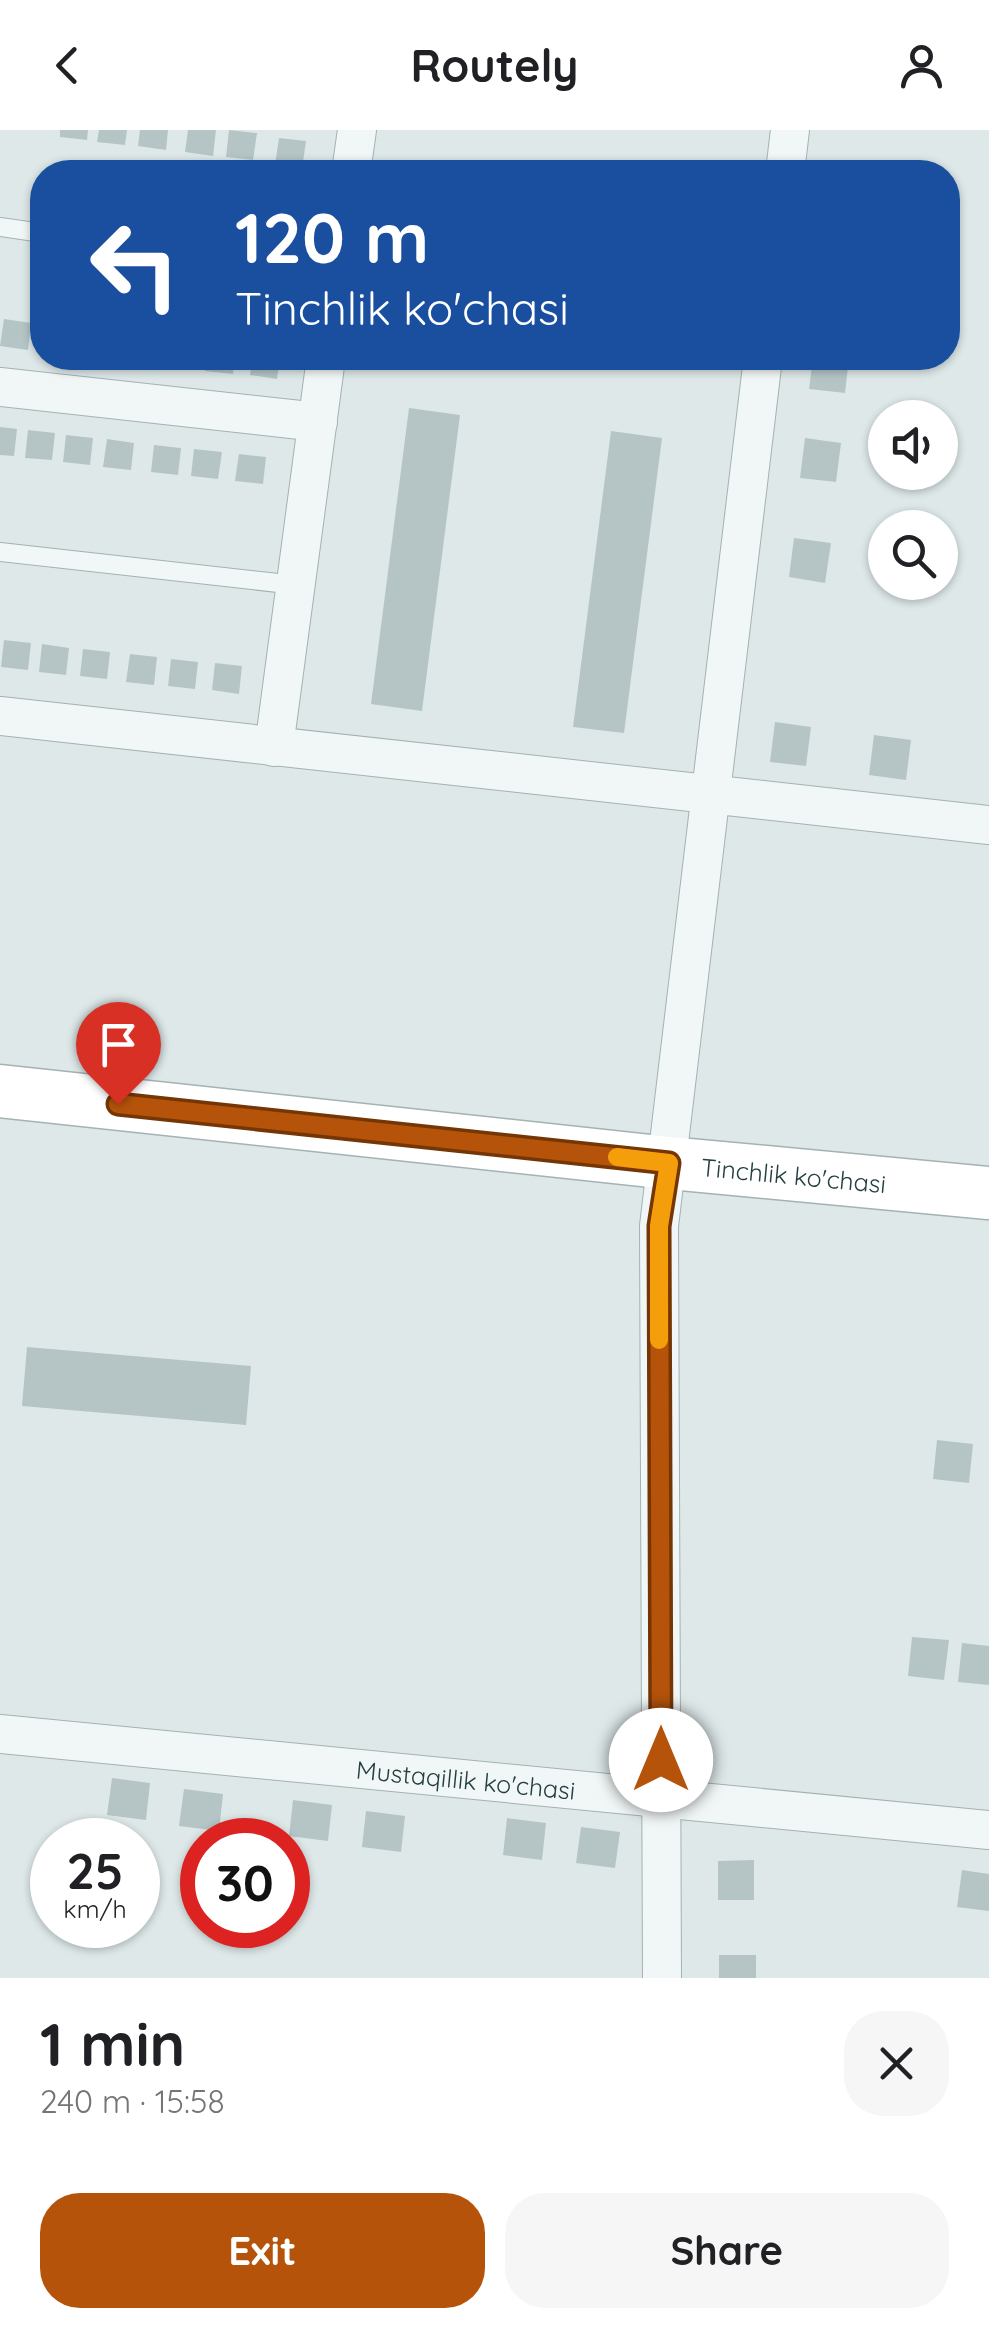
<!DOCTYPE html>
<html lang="en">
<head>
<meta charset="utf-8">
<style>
  :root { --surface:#fff; --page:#f6f6f6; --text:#202124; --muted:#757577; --accent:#b45309 }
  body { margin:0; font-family:Quicksand,sans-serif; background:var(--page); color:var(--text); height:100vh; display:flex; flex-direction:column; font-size:38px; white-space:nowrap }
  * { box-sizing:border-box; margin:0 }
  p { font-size:32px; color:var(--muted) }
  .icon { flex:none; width:55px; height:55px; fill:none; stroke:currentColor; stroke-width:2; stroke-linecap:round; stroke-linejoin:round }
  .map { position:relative; height:1848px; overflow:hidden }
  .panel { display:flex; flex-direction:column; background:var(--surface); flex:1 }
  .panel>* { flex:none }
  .top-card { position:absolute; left:30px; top:30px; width:930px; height:210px; border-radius:40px; box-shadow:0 2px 8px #0004; background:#1a4fa0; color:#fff; overflow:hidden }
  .controls { position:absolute; left:868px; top:270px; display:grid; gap:20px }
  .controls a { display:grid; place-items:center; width:90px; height:90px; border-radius:50%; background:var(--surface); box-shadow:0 2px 8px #0004; font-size:50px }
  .speed { position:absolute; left:30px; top:1688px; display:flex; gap:20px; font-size:50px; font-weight:700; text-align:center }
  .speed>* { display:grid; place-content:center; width:130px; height:130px; border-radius:50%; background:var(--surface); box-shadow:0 2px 8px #0004; line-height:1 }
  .speed small { font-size:25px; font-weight:400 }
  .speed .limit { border:15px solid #d22; background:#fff; color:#111 }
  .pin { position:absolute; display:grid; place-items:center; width:85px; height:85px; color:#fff; margin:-102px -42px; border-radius:50% 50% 50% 0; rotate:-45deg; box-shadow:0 0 10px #0007 }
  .pin .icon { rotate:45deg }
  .me { position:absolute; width:110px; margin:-55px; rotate:0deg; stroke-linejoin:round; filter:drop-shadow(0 0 8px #0008) }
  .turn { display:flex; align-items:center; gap:35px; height:210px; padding:0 40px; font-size:45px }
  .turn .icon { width:130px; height:130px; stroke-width:2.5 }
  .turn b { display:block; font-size:70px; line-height:85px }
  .round { display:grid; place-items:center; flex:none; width:105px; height:105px; border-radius:40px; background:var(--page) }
  .headline { display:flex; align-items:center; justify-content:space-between; height:170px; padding:0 40px }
  h1 { font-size:60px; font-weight:700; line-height:75px }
  .primary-button { display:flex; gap:20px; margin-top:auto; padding:20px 40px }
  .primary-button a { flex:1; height:115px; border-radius:40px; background:var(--accent); color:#fff; font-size:40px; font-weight:700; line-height:115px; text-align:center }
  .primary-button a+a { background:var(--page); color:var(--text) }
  header { display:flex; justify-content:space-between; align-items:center; height:130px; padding:0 40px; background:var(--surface); font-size:45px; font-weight:700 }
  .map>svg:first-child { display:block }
  .building { fill:#b5c5c6 }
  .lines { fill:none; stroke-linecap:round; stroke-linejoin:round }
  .service-casing { stroke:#a3b2b3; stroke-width:20 }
  .minor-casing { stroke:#a3b2b3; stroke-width:40 }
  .secondary-casing { stroke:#a3b2b3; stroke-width:55 }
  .service { stroke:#f1f6f7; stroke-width:18 }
  .minor { stroke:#f1f6f7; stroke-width:38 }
  .secondary { stroke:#fff; stroke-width:52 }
  .route-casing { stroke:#753606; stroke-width:25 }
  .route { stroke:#b45309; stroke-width:18 }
  .slow { stroke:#f59e0b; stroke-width:18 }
  .labels { text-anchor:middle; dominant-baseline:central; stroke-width:10; stroke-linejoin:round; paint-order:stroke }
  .street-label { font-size:25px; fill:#263f40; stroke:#eef6f6 }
</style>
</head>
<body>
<header><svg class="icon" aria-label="back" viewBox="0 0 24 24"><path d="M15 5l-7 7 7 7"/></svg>Routely<svg class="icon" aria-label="person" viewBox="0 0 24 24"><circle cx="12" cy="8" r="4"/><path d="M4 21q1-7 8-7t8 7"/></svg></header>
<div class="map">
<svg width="989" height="1848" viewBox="0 0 989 1848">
  <rect width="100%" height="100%" fill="#dee8e9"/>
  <g class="building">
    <polygon points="60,0 88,0 87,10 60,7"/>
    <polygon points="99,0 127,0 125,15 97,12"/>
    <polygon points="140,0 168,0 166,20 138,16"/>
    <polygon points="188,0 216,0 213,26 185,22"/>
    <polygon points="229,0 257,3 253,30 226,27"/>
    <polygon points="279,8 306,11 302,39 275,35"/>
    <polygon points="836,33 873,38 872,42 835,42"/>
    <polygon points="4,189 31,193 28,220 0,216"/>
    <polygon points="165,228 193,228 192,240 164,236"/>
    <polygon points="207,228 235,228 233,244 205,241"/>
    <polygon points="252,228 280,228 277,249 250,245"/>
    <polygon points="813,228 849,228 845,263 809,259"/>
    <polygon points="409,278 460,285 422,581 371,574"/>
    <polygon points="0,297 17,299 14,326 0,325"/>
    <polygon points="28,300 55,303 52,330 25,328"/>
    <polygon points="611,301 662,308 624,603 573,597"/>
    <polygon points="66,305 93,308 90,335 63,332"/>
    <polygon points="805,308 841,313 836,352 800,348"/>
    <polygon points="107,309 134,313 131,340 103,337"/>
    <polygon points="154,315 181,318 178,345 151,342"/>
    <polygon points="194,319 222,322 218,349 191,346"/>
    <polygon points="239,324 266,327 263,354 235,351"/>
    <polygon points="794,408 831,413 825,453 789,447"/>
    <polygon points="4,510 31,513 28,540 1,537"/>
    <polygon points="42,514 69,518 66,545 39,542"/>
    <polygon points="83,519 110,522 107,549 80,546"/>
    <polygon points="130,524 157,527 154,555 126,552"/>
    <polygon points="171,529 198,532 195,559 168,556"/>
    <polygon points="215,533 242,536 239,564 212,560"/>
    <polygon points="775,592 811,597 806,636 770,632"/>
    <polygon points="874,605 911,610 906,650 869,645"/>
    <polygon points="27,1217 251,1236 246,1295 22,1276"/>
    <polygon points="937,1310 973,1314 969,1353 933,1349"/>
    <polygon points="912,1507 949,1510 944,1550 908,1546"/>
    <polygon points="962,1513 989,1516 989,1555 958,1552"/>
    <polygon points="112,1648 150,1653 146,1690 107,1685"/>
    <polygon points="184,1659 223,1664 219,1701 179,1696"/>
    <polygon points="293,1670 332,1675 328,1711 289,1706"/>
    <polygon points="366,1681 405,1686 401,1722 362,1717"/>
    <polygon points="507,1688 546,1693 542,1730 503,1725"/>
    <polygon points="581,1697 620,1702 615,1738 576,1733"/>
    <polygon points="754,1730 754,1770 718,1770 718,1731"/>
    <polygon points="962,1740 989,1744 989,1781 957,1777"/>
    <rect x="719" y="1825" width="37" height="23"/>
  </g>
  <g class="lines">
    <defs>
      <g id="service">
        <polyline points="0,97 42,103"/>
        <polyline points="0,422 296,455"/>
      </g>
      <g id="minor">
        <polyline points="351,42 357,0"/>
        <polyline points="785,42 790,0"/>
        <polyline points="0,257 318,292"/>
        <polyline points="0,586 989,695"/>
        <polyline points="274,617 326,228"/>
        <path id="s1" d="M 0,1604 L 989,1700"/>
        <polyline points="662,1848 659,1096 763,228"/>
      </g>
      <g id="secondary">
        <path id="s2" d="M 0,961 L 669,1033 L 989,1063"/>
      </g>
    </defs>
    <use href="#service" class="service-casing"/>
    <use href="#minor" class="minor-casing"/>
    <use href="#secondary" class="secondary-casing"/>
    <use href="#service" class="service"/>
    <use href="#minor" class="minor"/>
    <use href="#secondary" class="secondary"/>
  </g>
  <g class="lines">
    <defs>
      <polyline id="route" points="118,974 669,1033 659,1096 661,1630"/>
    </defs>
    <use href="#route" class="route-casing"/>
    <use href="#route" class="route"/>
    <polyline class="slow" points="617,1027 669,1033 659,1096 659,1210"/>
  </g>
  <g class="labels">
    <g class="street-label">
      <text stroke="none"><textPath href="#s2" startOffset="798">Tinchlik ko'chasi</textPath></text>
      <text stroke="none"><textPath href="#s1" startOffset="468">Mustaqillik ko'chasi</textPath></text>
    </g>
  </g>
</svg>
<div class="controls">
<a><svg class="icon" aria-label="sound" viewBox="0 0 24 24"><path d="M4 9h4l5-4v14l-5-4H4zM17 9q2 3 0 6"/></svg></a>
<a><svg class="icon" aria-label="search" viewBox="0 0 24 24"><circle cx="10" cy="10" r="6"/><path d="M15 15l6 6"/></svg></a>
</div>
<div class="speed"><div>25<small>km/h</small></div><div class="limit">30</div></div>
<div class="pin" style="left:118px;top:974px;background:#d93025"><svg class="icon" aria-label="arrive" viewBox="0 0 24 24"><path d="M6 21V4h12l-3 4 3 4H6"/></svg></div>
<svg class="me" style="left:661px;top:1630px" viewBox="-20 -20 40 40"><circle r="19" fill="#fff"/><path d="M0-13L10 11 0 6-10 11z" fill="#b45309"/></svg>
<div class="top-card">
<div class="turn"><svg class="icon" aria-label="left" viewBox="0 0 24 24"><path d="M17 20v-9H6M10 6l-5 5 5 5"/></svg><div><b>120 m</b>Tinchlik ko'chasi</div></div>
</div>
</div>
<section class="panel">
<div class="headline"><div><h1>1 min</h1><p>240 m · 15:58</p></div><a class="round"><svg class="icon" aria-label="close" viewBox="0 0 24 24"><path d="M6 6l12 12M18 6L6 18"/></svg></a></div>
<div class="primary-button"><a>Exit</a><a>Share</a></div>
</section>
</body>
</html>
